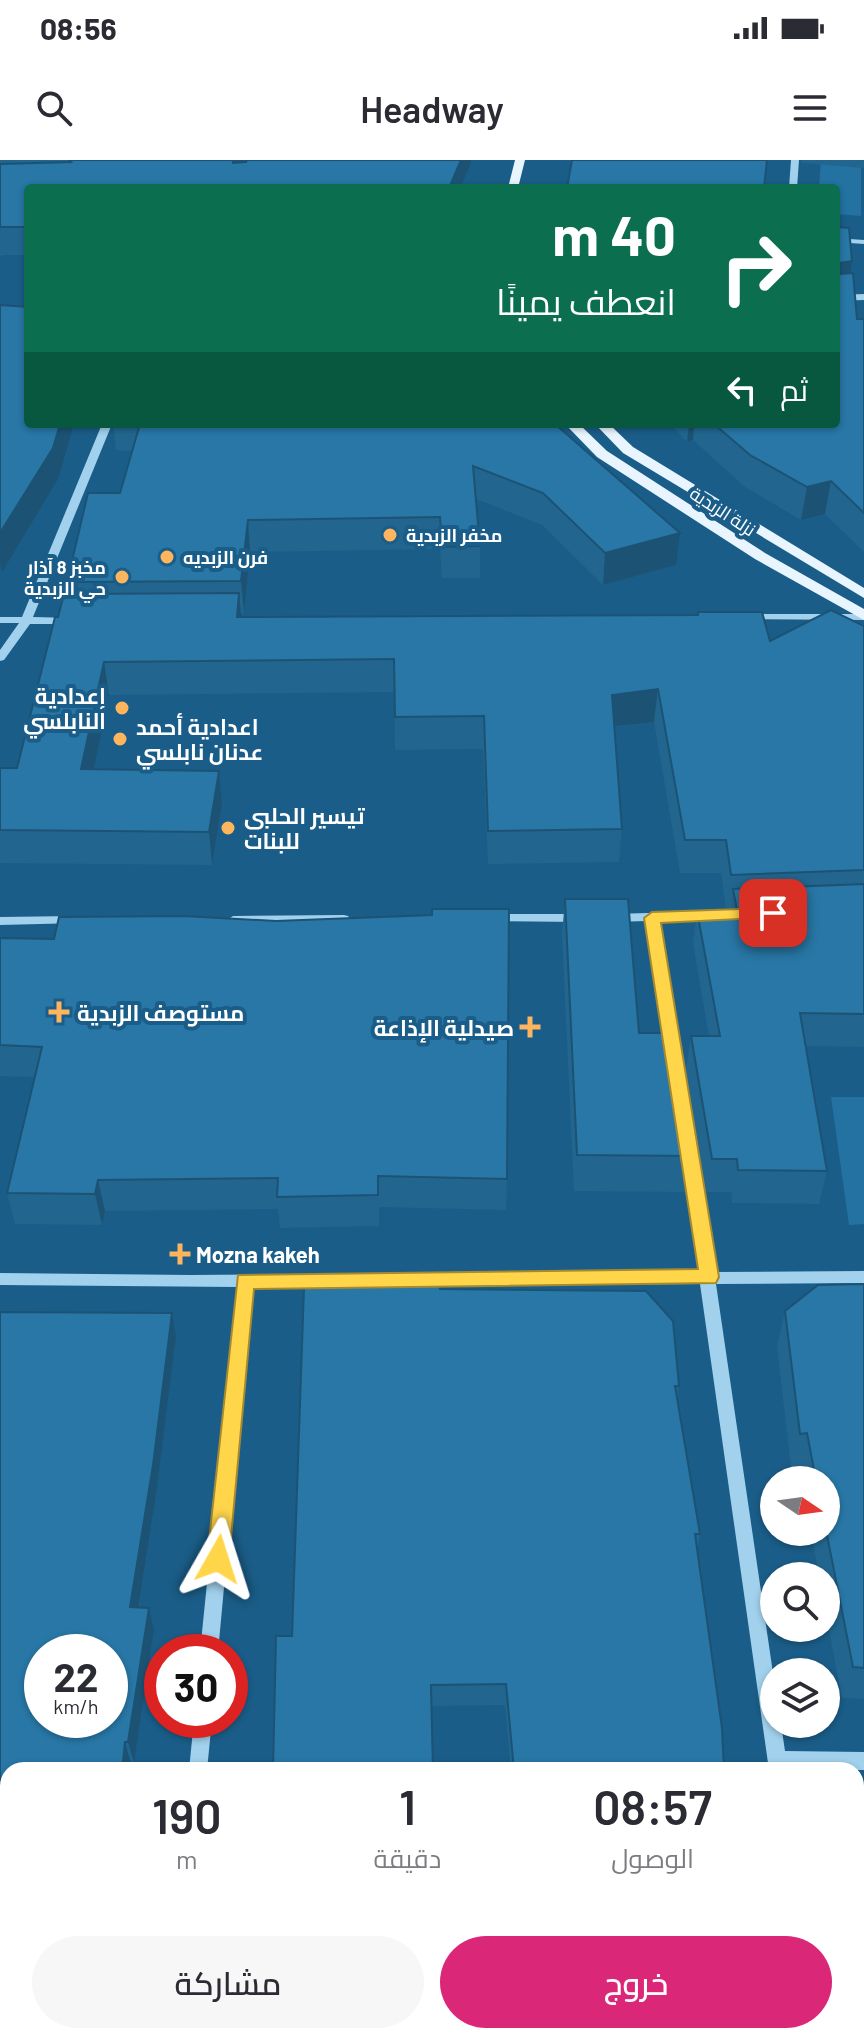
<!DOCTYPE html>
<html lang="ar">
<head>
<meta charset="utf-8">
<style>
  :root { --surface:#fff; --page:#f7f7f7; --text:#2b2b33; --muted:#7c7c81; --accent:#db2777 }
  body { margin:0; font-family:Barlow,Cairo,sans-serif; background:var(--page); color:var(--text); direction:rtl; height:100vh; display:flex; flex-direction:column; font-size:30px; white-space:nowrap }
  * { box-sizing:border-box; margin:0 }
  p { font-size:26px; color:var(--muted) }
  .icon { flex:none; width:44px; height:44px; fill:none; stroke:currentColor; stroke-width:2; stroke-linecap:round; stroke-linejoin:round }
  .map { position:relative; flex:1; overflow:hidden; direction:ltr }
  .panel { position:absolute; left:0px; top:1602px; width:864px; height:282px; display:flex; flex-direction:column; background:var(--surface); border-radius:24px 24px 0 0; box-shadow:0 2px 6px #0004; direction:rtl }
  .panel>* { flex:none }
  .top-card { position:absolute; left:24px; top:24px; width:816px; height:244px; border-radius:8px; box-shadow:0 2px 6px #0004; direction:rtl; background:#0b6e4f; color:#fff; overflow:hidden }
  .needle { width:52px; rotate:103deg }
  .fabs { position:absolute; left:760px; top:1306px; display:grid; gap:16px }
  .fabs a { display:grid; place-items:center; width:80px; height:80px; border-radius:50%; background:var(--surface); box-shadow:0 2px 6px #0004; font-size:40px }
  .speed { position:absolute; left:24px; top:1474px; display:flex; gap:16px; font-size:40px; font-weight:700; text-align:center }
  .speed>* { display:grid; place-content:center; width:104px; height:104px; border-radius:50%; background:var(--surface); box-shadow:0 2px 6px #0004; line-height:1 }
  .speed small { font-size:20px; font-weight:400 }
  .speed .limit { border:12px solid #d22; background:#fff; color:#111 }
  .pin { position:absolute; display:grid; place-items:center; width:68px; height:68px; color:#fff; margin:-34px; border-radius:16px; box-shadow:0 4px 12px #0006 }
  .me { position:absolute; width:88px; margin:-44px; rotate:6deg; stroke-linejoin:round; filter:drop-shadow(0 0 6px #0008) }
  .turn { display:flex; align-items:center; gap:28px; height:168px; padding:0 32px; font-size:36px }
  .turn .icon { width:104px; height:104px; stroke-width:2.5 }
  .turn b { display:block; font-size:56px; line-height:68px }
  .then { display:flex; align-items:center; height:76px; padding:0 32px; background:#0003; gap:16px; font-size:30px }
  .eta { display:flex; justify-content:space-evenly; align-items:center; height:136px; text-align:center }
  .eta b { font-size:48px; font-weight:600; line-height:56px }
  .cta { display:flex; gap:16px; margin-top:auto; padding:16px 32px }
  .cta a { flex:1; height:92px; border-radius:48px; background:var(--accent); color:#fff; font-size:32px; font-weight:600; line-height:92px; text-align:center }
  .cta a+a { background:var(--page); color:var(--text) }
  .status { display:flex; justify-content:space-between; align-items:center; height:56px; padding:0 40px; background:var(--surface); direction:ltr }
  .status svg { height:22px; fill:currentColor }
  header { display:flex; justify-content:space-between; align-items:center; height:104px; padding:0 32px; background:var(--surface); font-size:36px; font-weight:600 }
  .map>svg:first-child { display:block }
  .green { fill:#2372a1 }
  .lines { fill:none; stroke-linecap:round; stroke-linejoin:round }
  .minor { fill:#a2d1ed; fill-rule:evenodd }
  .major { fill:#e8f5ff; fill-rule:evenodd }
  .wall { fill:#22668f }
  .shaded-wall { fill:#1c5374 }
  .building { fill:#2877a6; stroke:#1c5374; stroke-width:2; fill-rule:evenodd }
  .route { fill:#ffd54a; stroke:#a68a30; stroke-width:2 }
  .poi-dot { fill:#ffb45e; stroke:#1a5d88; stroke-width:3 }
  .labels { text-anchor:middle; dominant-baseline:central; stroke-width:8; stroke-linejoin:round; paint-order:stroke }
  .far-street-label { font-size:18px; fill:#fff; stroke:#1a5d88 }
  .far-poi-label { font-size:18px; font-weight:bold; fill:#fff; stroke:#1a5d88; text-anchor:start }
  .poi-label { font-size:22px; font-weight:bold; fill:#fff; stroke:#1a5d88; text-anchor:start }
</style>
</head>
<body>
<div class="status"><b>08:56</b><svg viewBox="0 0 49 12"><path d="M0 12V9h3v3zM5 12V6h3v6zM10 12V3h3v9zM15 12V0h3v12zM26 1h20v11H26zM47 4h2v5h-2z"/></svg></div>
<header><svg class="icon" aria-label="menu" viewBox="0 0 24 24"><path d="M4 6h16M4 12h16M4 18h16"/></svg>Headway<svg class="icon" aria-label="search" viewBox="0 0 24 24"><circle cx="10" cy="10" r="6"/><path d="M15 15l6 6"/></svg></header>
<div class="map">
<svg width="864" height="1883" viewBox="0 0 864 1883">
  <rect width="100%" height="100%" fill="#1a5d88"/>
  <g class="green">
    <polygon points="821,0 861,0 861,56 836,54 836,28 819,28"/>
    <polygon points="831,937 864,937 864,1064 849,1065"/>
  </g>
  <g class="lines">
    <g class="minor">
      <polygon points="791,0 799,0 797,28 789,28"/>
      <polygon points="836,78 864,80 864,84 836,82"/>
      <polygon points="864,134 864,140 836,141 836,135"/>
      <polygon points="102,264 112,264 33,457 72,458 77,461 72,464 30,464 4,500 0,501 0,490 19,463 0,463 0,457 22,457"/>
      <polygon points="744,454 864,454 864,460 740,459 740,455"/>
      <polygon points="716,751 720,752 722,755 720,758 659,761 681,892 674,897 669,895 646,761 613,762 607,758 613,754"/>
      <polygon points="493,754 580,754 586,758 580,762 489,761 487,758 489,755"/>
      <polygon points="344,755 348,756 350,759 348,762 233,764 227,760 233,756"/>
      <polygon points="76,756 80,757 82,760 80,763 0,765 0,757"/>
      <polygon points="687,974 692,975 694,979 714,1112 864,1111 864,1123 716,1124 774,1520 774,1564 781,1564 785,1591 864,1592 864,1610 769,1610 700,1124 252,1127 218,1492 200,1492 237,1127 0,1125 0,1113 190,1115 699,1112 680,979 682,975"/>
      <polygon points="194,1560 212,1560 207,1610 189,1610"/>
      <polygon points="163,1876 183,1876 182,1883 162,1883"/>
      <polygon points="804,1876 824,1876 825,1883 805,1883"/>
    </g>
    <g class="major">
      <polygon points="515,0 525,0 518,28 508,28"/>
      <polygon points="565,264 579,264 607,291 765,393 864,449 864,460 755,399 597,297"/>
      <polygon points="595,264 609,264 633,287 864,428 864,438 623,293"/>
    </g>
  </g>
  <g class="wall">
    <polygon points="0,0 471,0 471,3 28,28 28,95 2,95 0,98"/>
    <polygon points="801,0 864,0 864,8 802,3"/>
    <polygon points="850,113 857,159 864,159 864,392 825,354 801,360 745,327 693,280 687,282 670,264 836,264"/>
    <polygon points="113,264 555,264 676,405 603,425 542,365 476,339 480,386 480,418 442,418 440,389 250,392 244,453 241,453 241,457 697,455 698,452 770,481 864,466 864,887 806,886 827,1011 819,1044 732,1043 731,1032 706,1032 686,909 691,876 709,876 693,784 697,751 730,750 730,748 726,748 721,713 680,713 654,562 614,567 622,669 619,702 488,704 483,589 395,590 394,532 109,535 93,609 219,611 222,644 212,705 0,703 0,608 17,608 58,457 69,434 67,422 120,333 132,291 116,290"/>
    <polygon points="565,739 639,873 691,996 685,1032 574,1031 562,774"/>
    <polygon points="0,778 507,1019 506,1050 379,1047 379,1066 280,1068 278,1049 105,1051 102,1065 15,1064 7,1033 35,917 0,916"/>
    <polygon points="864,1124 864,1539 842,1538 826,1454 826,1416 819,1416 811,1372 826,1372 826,1320 801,1320 798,1307 791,1307 777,1186 785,1151"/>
    <polygon points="440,1129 679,1226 677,1238 700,1374 697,1390 724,1610 511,1610 505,1545 431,1546 292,1476"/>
    <polygon points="0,1152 176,1177 157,1328 139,1448 149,1448 154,1470 134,1603 131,1603 130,1610 8,1610 8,1786 0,1786"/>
  </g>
  <g class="shaded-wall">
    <polygon points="233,0 252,0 235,26"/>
    <polygon points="461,0 471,0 471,3 460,28 449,28"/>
    <polygon points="852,101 847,132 836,133 839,103"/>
    <polygon points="60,264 74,264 58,319 2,412 0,402 0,373"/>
    <polygon points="689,264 694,264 693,280 687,282"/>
    <polygon points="831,321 825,354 801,360 807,327"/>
    <polygon points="248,360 250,392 244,453 241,421"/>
    <polygon points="680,373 676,405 603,425 605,393"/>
    <polygon points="239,433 242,465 237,457"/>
    <polygon points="104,502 109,535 87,642 81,609"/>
    <polygon points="658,529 654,562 609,567 612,535"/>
    <polygon points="219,611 222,644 212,705 209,672"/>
    <polygon points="98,1020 105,1051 102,1065 95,1034"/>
    <polygon points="172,1153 176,1177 157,1328 135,1470 130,1447"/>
    <polygon points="149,1448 154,1470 134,1603 128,1582"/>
    <polygon points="125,1582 131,1603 130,1610 122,1610"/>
  </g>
  <g class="building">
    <polygon points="69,0 233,0 233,3 246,2 247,0 461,0 449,28 28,28 28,67 0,67 0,4 71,2"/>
    <polygon points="572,0 767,0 764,28 567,28"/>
    <polygon points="836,67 849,68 852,101 839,103 838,111 841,114 853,113 857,159 864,159 864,353 831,321 807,327 750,295 714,264 836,264"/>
    <polygon points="0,145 28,147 28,264 60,264 53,288 0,373"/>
    <polygon points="140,264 555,264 680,373 605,393 543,333 473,306 480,386 442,387 440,357 248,360 241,421 67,422 88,333 120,333"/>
    <polygon points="239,433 237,457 698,455 698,452 762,452 770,481 831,450 864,466 864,710 731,715 726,680 685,680 658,529 612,535 622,669 488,671 484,556 395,557 394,499 104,502 81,609 219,611 209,672 0,670 0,608 17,608 55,457 58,457 64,434"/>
    <polygon points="864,724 864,854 800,853 827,1011 738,1010 737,999 712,999 691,876 720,876 697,751 737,750 733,729"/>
    <polygon points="565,739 628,739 639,873 671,873 691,996 577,995"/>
    <polygon points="432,749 509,749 507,1019 378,1016 378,1035 277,1037 278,1018 98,1020 95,1034 7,1033 42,887 0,885 0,778 54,779 59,757 183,756 276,761 432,755"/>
    <polygon points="440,1124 440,1129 646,1131 673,1161 679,1226 675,1226 700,1374 695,1374 722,1568 724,1610 514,1610 506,1524 431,1525 433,1610 273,1610 276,1476 292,1476 304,1127"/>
    <polygon points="864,1124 864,1508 853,1507 826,1370 826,1320 816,1320 807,1273 800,1274 785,1151 818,1125"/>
    <path d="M 0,1152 L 172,1153 L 153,1305 L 130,1447 L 149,1448 L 128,1582 L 125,1582 L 122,1610 L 8,1610 L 8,1768 L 0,1768 ZM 42,1492 L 110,1492 L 110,1560 L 42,1560 Z"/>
    <rect x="524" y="1876" width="225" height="7"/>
  </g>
  <polygon class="route" points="773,748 779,749 781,753 779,757 661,763 719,1117 716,1123 254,1129 229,1399 226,1406 218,1409 210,1406 207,1399 238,1115 698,1109 644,758 652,752"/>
  <g class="poi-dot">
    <circle cx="390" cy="375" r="8"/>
    <circle cx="167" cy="397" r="8"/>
    <circle cx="122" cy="417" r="8"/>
    <circle cx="122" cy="548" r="8"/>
    <circle cx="120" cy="579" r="8"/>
    <circle cx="228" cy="668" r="8"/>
    <path d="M55 840h8v8h8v8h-8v8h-8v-8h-8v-8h8z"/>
    <path d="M526 855h8v8h8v8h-8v8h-8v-8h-8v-8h8z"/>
    <path d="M176 1082h8v8h8v8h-8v8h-8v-8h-8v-8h8z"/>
  </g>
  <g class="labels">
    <g class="far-street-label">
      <text transform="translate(723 351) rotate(33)">نزلة الزبدية</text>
    </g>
    <g class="far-poi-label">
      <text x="406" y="375">مخفر الزبدية</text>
      <text x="183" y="397">فرن الزبديه</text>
      <text x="106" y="407" text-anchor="end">مخبز 8 آذار<tspan x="106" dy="21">حي الزبدية</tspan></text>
    </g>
    <g class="poi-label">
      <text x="106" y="535" text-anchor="end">إعدادية<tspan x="106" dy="25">النابلسي</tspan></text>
      <text x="136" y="566">اعدادية أحمد<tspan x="136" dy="25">عدنان نابلسي</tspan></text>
      <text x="244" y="655">تيسير الحلبي<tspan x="244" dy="25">للبنات</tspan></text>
      <text x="77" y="852">مستوصف الزبدية</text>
      <text x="514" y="867" text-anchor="end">صيدلية الإذاعة</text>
      <text x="196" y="1094">Mozna kakeh</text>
    </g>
  </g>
</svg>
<div class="fabs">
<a><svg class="needle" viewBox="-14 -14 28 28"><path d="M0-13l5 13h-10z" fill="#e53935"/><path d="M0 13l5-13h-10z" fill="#7c7c81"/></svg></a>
<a><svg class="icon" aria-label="search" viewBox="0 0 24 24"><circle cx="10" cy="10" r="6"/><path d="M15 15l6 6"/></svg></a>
<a><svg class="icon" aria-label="layers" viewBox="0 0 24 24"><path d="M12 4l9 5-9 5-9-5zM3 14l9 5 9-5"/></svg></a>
</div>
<div class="speed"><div>22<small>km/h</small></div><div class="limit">30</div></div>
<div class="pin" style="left:773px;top:753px;background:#d93025"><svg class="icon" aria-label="arrive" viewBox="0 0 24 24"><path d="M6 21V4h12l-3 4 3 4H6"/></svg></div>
<svg class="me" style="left:218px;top:1399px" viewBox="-20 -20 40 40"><path d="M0-17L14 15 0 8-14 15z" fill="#ffd54a" stroke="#fff" stroke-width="4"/></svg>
<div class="top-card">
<div class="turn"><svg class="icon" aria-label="right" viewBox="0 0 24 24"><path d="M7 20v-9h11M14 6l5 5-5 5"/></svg><div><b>40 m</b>انعطف يمينًا</div></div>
<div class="then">ثم<svg class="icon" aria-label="left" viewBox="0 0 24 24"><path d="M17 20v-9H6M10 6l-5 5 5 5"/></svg></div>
</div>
<section class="panel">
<div class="eta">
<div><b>08:57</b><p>الوصول</p></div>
<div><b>1</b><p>دقيقة</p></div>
<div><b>190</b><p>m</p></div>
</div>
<div class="cta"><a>خروج</a><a>مشاركة</a></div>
</section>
</div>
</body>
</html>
